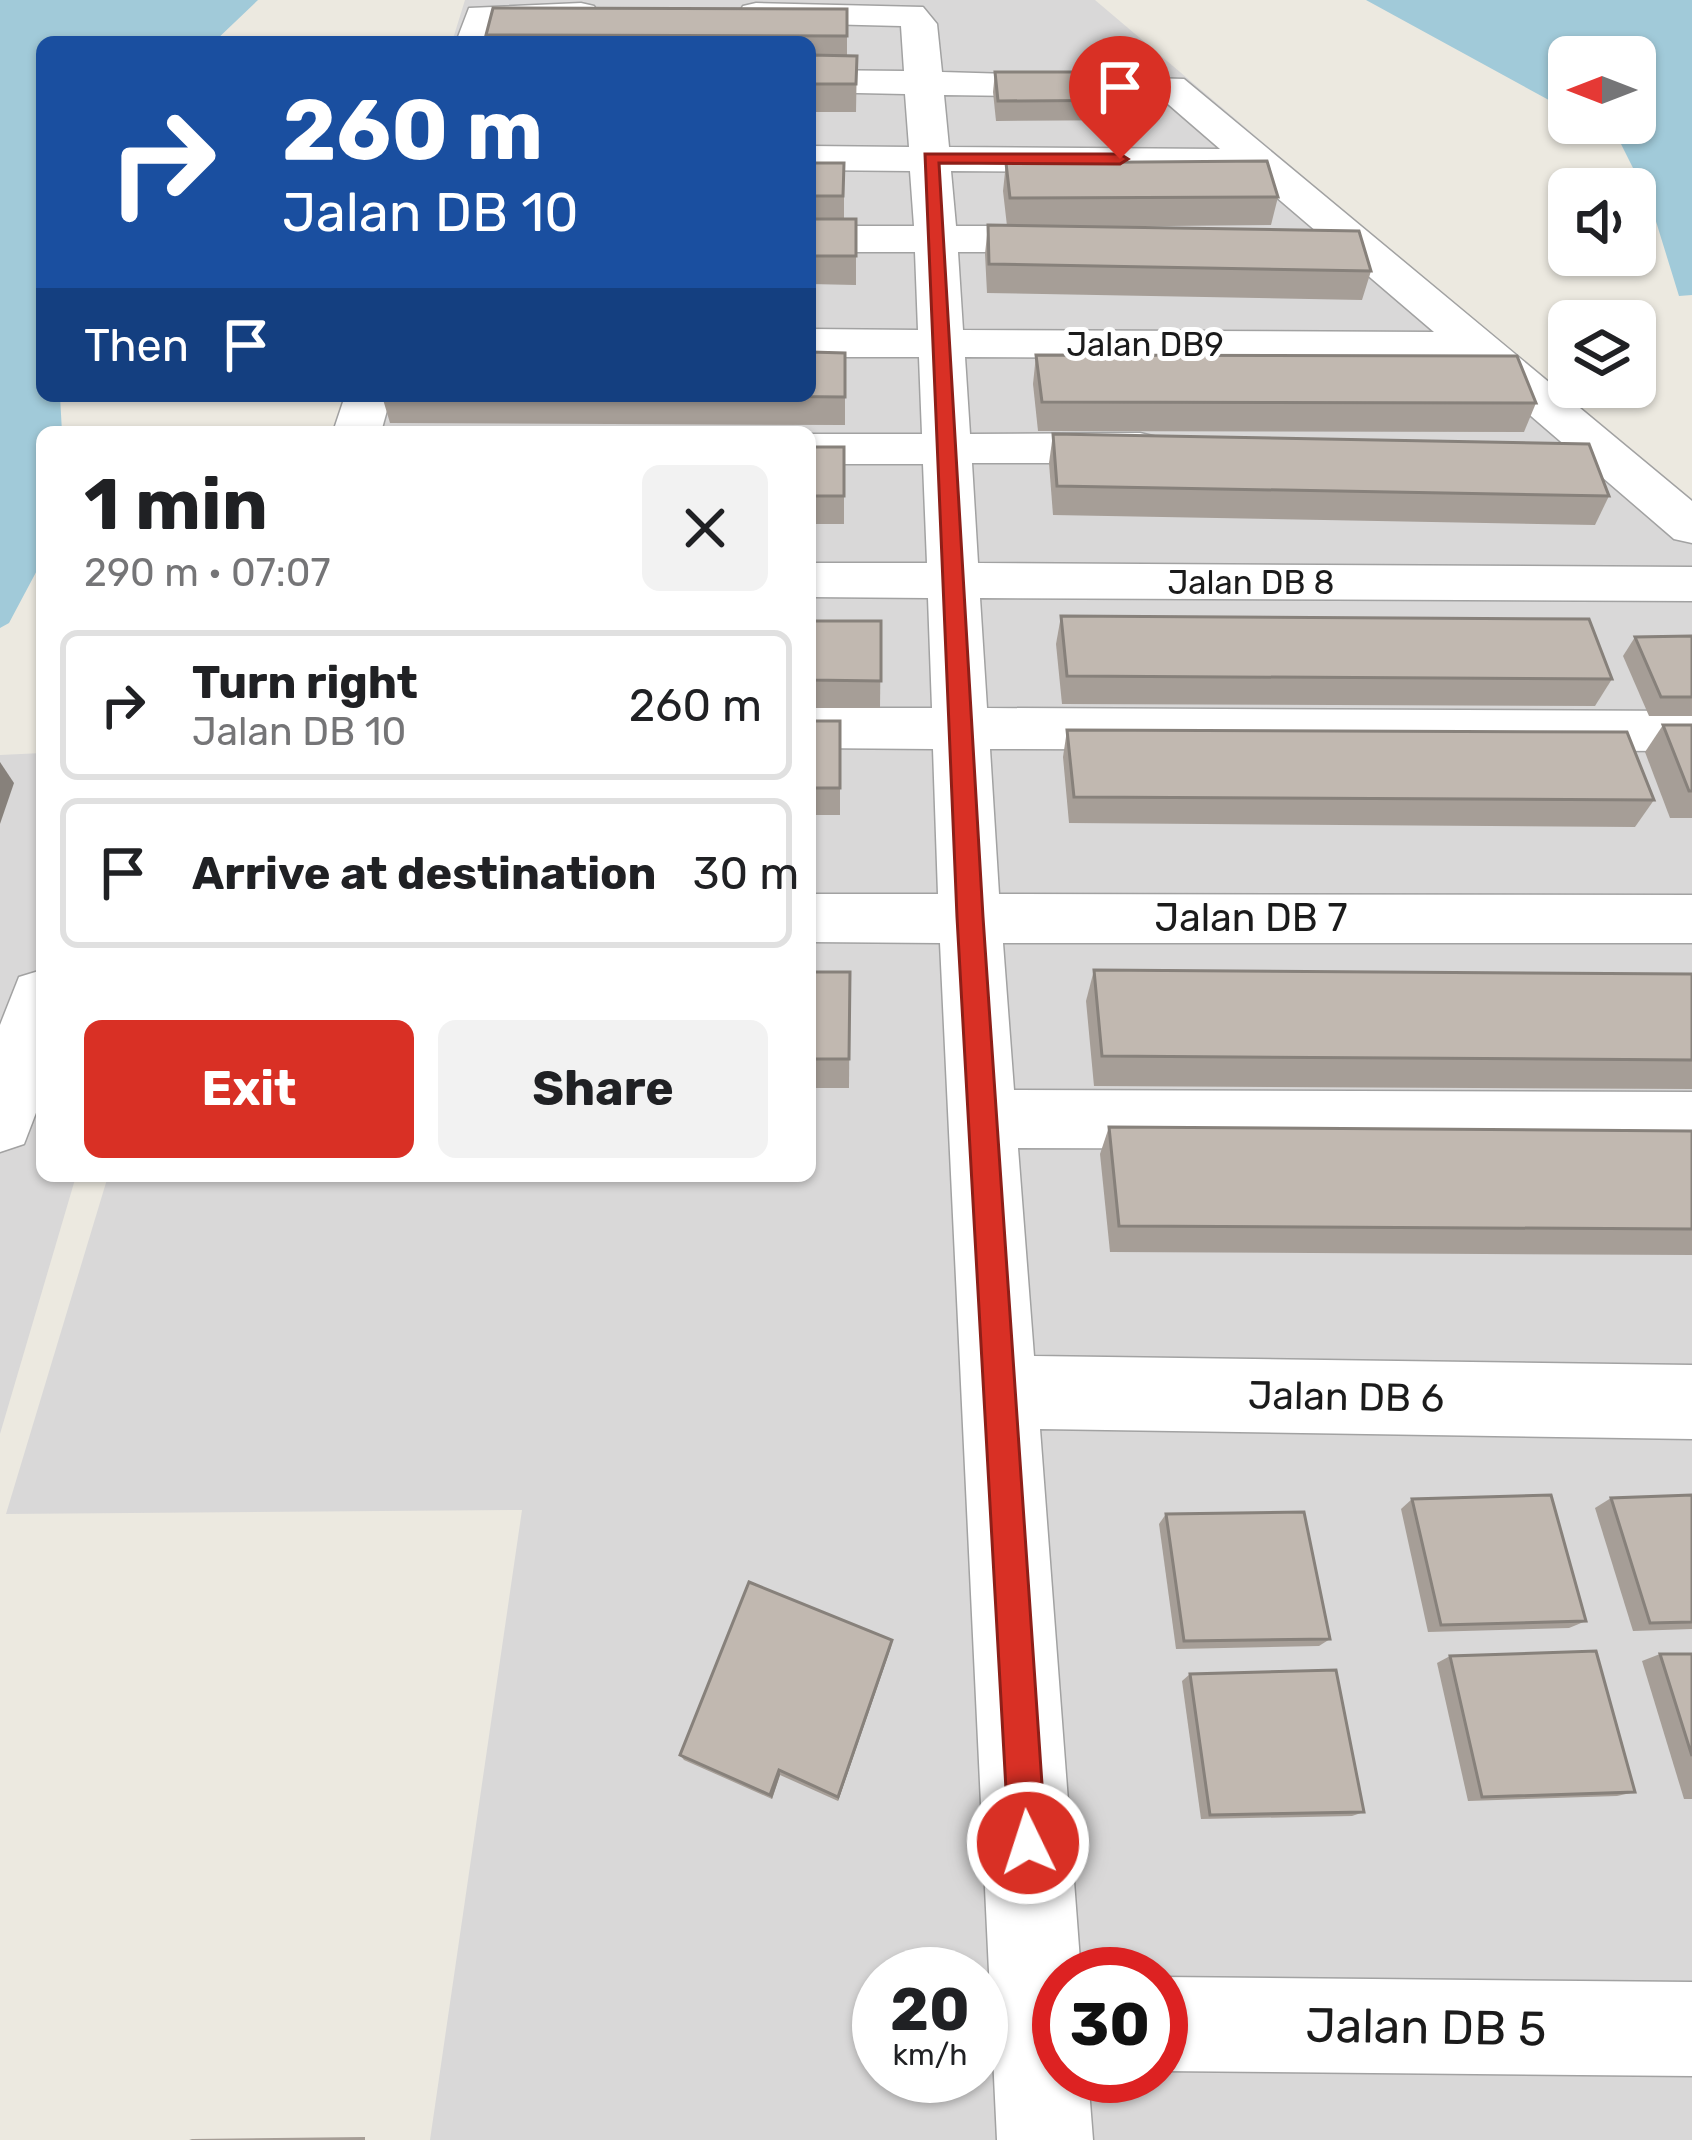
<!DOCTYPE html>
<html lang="en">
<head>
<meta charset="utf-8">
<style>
  :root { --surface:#fff; --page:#f2f2f2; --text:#202124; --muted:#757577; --line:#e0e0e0; --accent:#d93025 }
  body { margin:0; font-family:Rubik,sans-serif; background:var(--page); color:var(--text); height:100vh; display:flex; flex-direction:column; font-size:45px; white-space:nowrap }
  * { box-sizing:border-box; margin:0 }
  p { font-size:39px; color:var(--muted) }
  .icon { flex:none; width:66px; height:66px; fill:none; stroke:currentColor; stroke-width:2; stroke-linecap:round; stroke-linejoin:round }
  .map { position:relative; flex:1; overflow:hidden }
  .side { position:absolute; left:36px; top:426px; width:780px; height:756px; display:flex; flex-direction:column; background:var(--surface); border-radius:18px; box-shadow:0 3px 9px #0004 }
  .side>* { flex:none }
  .guide { position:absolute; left:36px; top:36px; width:780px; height:366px; border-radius:18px; box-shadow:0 3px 9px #0004; background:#1a4fa0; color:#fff; overflow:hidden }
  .needle { width:78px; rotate:270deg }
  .tools { position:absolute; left:1548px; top:36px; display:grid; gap:24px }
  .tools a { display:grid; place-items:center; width:108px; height:108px; border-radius:18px; background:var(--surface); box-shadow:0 3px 9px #0004; font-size:60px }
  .speed { position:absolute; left:852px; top:1947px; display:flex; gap:24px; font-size:60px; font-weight:700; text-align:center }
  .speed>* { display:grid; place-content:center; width:156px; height:156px; border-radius:50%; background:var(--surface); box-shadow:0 3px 9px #0004; line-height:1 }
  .speed small { font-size:30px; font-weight:400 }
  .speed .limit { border:18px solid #d22; background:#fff; color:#111 }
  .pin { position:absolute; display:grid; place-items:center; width:102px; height:102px; color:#fff; margin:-123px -51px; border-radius:50% 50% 50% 0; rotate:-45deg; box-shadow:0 0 12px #0007 }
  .pin .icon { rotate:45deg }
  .me { position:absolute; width:132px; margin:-66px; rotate:356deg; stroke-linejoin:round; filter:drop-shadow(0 0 9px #0008) }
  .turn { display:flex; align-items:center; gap:42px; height:252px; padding:0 48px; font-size:54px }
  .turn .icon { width:156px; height:156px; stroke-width:2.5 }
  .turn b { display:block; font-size:84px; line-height:102px }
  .then { display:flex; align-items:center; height:114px; padding:0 48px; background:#0003; gap:24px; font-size:45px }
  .round { display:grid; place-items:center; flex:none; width:126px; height:126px; border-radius:18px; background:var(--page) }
  .headline { display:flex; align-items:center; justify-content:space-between; height:204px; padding:0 48px }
  h1 { font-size:72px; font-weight:700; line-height:90px }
  .primary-button { display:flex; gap:24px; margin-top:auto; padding:24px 48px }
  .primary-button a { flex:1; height:138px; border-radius:18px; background:var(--accent); color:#fff; font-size:48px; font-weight:700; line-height:138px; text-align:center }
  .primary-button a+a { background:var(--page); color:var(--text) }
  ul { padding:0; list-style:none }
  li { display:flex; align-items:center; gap:36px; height:150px; margin:0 24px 18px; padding:0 24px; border:6px solid var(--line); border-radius:18px }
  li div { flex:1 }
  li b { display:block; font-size:45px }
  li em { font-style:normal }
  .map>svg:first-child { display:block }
  .residential { fill:#d9d8d8; fill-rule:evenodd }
  .water { fill:#a1cad9 }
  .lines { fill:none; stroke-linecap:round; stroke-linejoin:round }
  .minor-casing { stroke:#a2a2a2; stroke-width:3 }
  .minor { fill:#fff; fill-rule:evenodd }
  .wall { fill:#a69e97 }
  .shaded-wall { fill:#87817b }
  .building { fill:#c1b8b0; stroke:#87817b; stroke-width:3 }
  .route { fill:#d93025; stroke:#8d1f18; stroke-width:3 }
  .labels { text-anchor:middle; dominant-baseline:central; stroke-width:10; stroke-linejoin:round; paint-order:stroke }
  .far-street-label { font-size:33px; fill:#1b1b1b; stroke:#fff }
  .street-label { font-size:39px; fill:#1b1b1b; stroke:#fff }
  .near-street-label { font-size:48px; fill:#1b1b1b; stroke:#fff }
</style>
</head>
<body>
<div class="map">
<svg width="1692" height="2140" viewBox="0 0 1692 2140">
  <rect width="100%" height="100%" fill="#ece9e0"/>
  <g class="residential">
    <path d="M 465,0 L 1095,0 L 1692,506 L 1692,2140 L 430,2140 L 522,1510 L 6,1514 L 108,1176 L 810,1176 L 810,432 L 334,432 L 345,396 L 810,396 L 810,42 L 452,42 ZM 879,1974 L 981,1974 L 981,2076 L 879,2076 ZM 1059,1974 L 1161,1974 L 1161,2076 L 1059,2076 Z"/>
    <polygon points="42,753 42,1176 76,1176 0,1434 0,755"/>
  </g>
  <g class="water">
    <polygon points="0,0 258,0 214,42 42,42 42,396 60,396 62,432 42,432 42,561 9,623 0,628"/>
    <polygon points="1366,0 1692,0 1692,295 1679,296 1650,202 1618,138 1591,123 1635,123 1635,57 1569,57 1569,111"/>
  </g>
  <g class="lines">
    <defs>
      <g id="minor">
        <polygon points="581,3 594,6 599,14 594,22 497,26 492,42 456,42 469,8"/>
        <path d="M 756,3 L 923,7 L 937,24 L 942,72 L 1184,79 L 1692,501 L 1692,543 L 1674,539 L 1466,360 L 965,357 L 970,434 L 1140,433 L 1157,437 L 1164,448 L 1157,459 L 1140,463 L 972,463 L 978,563 L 1692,567 L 1692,601 L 980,598 L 987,708 L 1692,711 L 1692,751 L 990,749 L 999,894 L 1692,895 L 1692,943 L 1003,943 L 1014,1090 L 1692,1092 L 1692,1150 L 1018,1148 L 1034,1356 L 1692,1365 L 1692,1439 L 1040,1429 L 1081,1974 L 1059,1974 L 1059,2076 L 1088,2076 L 1093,2140 L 997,2140 L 940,943 L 810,942 L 810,894 L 938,894 L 933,749 L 810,748 L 810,708 L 932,708 L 928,598 L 810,597 L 810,563 L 927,563 L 923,464 L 810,464 L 810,434 L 922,434 L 919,357 L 810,357 L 810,329 L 918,330 L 915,252 L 810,252 L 810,226 L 914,226 L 910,171 L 810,170 L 810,146 L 909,147 L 905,94 L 810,92 L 810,70 L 904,71 L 901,26 L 743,22 L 738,14 L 743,6 ZM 944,95 L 1161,98 L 1220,149 L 949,147 ZM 951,171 L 1248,173 L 1434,332 L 963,330 L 958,252 L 1076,252 L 1091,248 L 1097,239 L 1091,230 L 1076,226 L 956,226 Z"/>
        <polygon points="345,396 391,396 381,432 333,432"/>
        <polygon points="42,970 42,1097 24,1144 0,1152 0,1025 19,977"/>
        <polygon points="1161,1977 1692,1982 1692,2076 1161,2071"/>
      </g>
    </defs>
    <use href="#minor" class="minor-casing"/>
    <use href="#minor" class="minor"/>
  </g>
  <g class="wall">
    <polygon points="847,9 847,56 857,56 856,112 810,112 810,42 487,42 486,35"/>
    <polygon points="995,72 1158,100 1155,120 996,121 993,92"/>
    <polygon points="810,163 844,163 844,219 856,219 856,285 810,284"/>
    <polygon points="1006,163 1278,197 1271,225 1067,227 1371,271 1362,300 987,293 985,254 988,225 1007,226 1003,191"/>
    <polygon points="845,353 845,425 390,423 382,396 810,396"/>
    <polygon points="1036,355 1536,403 1524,432 1038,431 1033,384"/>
    <polygon points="1053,434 1609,496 1595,525 1053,515 1049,463"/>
    <rect x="810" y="447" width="34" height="77"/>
    <polygon points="1061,616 1612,679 1595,706 1062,704 1056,644"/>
    <polygon points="810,621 881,621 880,708 810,708"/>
    <polygon points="1692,636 1692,716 1649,716 1623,656 1635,637"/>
    <rect x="810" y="721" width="30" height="94"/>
    <polygon points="1663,725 1692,725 1692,818 1670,818 1645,752"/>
    <polygon points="1067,730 1654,800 1635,827 1069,823 1063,757"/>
    <polygon points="1094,970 1692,974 1692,1089 1094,1086 1086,1001"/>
    <polygon points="810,972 850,972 849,1088 810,1088"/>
    <polygon points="1109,1127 1692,1131 1692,1255 1110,1252 1100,1154"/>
    <polygon points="1692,1495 1692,1629 1633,1631 1595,1508 1611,1498"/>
    <polygon points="1412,1499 1586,1621 1569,1628 1428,1632 1401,1509"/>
    <polygon points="1166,1514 1330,1639 1319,1646 1176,1649 1159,1524"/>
    <polygon points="892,1640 838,1801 780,1775 772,1799 684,1760 680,1755"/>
    <polygon points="1660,1654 1692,1654 1692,1799 1684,1799 1642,1661"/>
    <polygon points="1450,1656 1635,1792 1617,1796 1468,1801 1437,1663"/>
    <polygon points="1190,1674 1364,1812 1352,1816 1201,1819 1182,1681"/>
    <polygon points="365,2137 365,2140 189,2140 192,2139"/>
  </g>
  <g class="shaded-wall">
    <polygon points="0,762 14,783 0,824"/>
    <polygon points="892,1640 891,1647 838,1801 838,1797"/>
    <polygon points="779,1770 780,1775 772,1799 770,1795"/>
  </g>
  <g class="building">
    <polygon points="493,8 847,9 847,36 486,35"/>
    <polygon points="810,55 857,56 856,84 810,84"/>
    <polygon points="995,72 1152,72 1158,100 998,101"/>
    <polygon points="1267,161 1278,197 1010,198 1006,163"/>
    <polygon points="810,163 844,163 843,196 810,196"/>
    <rect x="810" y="219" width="46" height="37"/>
    <polygon points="988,225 1359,231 1371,271 989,264"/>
    <polygon points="810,352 845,353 845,397 734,396 810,396"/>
    <polygon points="1036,355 1517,356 1536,403 1042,402"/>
    <polygon points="1053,434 1589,444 1609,496 1057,486"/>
    <rect x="810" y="447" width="34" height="49"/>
    <polygon points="1061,616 1589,619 1612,679 1067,676"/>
    <polygon points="810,621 881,621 881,681 810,680"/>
    <polygon points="1692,636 1692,697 1661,697 1635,637"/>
    <rect x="810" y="721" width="30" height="67"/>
    <polygon points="1663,725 1692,725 1692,791 1689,791"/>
    <polygon points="1067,730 1627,732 1654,800 1074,797"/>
    <polygon points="1094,970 1692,974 1692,1060 1102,1056"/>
    <polygon points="810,972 850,972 849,1059 810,1059"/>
    <polygon points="1109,1127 1692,1131 1692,1229 1119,1226"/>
    <polygon points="1551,1495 1586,1621 1441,1625 1412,1499"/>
    <polygon points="1692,1495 1692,1622 1650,1623 1611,1498"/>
    <polygon points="1304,1512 1330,1639 1184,1641 1166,1514"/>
    <polygon points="749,1582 892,1640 838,1797 779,1770 770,1795 680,1755"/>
    <polygon points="1596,1651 1635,1792 1482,1797 1450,1656"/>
    <polygon points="1660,1654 1692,1654 1692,1756"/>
    <polygon points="1336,1670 1364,1812 1210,1815 1190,1674"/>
  </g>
  <polygon class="route" points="925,154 1120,154 1128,159 1120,164 939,163 983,917 1046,1843 1040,1856 1028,1861 1015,1856 1009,1843 957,917"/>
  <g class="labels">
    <g class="far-street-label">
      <text x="1145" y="344">Jalan DB9</text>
      <text x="1251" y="582">Jalan DB 8</text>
    </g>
    <g class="street-label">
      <text x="1251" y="918">Jalan DB 7</text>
      <text transform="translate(1346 1397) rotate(1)">Jalan DB 6</text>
    </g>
    <g class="near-street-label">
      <text transform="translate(1426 2027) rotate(1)">Jalan DB 5</text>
    </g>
  </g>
</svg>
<div class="tools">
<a><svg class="needle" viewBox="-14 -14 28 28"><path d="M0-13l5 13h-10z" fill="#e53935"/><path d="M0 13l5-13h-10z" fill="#757577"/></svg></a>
<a><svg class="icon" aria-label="sound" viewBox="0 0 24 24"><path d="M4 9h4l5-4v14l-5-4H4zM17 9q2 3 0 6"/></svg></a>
<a><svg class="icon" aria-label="layers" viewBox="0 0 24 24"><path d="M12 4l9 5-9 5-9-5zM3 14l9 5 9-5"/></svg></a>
</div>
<div class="speed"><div>20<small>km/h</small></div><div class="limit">30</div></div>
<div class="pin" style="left:1120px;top:159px;background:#d93025"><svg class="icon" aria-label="arrive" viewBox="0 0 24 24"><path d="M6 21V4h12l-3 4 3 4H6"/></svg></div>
<svg class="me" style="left:1028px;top:1843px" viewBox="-20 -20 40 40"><circle r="17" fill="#d93025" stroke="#fff" stroke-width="3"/><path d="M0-11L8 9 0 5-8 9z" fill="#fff"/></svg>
<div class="guide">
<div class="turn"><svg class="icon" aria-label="right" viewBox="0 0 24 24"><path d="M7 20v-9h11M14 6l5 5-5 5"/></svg><div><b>260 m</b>Jalan DB 10</div></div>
<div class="then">Then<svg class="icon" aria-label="arrive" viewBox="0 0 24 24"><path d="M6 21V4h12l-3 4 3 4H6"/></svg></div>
</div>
<section class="side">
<div class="headline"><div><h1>1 min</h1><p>290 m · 07:07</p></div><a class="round"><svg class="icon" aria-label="close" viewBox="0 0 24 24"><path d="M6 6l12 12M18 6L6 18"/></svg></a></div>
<ul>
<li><svg class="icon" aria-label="right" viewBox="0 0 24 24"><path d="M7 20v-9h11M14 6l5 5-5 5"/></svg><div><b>Turn right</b><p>Jalan DB 10</p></div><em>260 m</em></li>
<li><svg class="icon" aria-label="arrive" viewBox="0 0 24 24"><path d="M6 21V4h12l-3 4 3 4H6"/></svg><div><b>Arrive at destination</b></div><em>30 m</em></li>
</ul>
<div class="primary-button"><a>Exit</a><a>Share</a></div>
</section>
</div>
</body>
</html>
